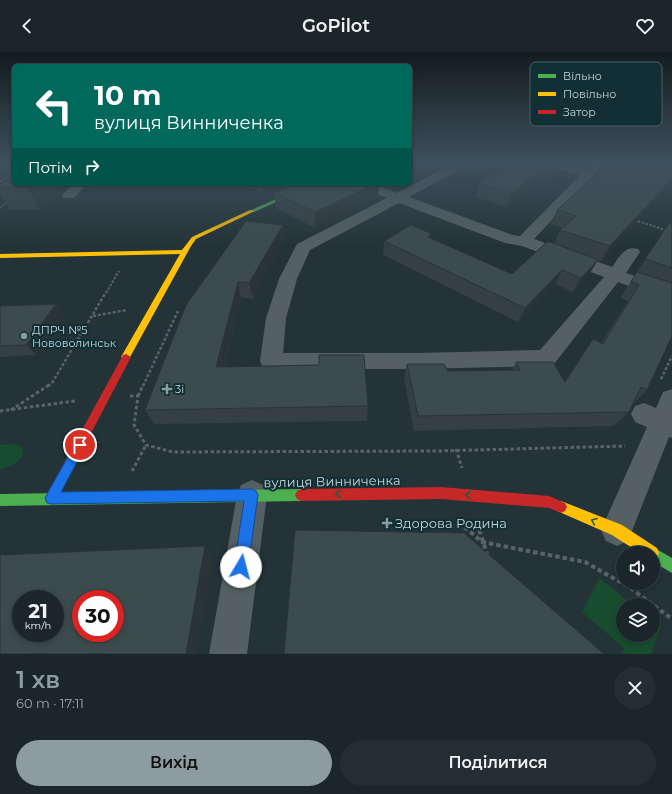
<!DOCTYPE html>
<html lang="uk">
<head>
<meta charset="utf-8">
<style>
  :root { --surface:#1a2629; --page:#232e31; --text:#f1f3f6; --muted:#9fa5a8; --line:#384346; --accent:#8c9ca0 }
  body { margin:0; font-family:Montserrat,sans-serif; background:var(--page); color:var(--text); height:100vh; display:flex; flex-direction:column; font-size:15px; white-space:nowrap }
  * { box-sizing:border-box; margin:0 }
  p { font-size:13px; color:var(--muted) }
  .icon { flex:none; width:22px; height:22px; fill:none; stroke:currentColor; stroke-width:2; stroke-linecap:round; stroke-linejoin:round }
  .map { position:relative; height:602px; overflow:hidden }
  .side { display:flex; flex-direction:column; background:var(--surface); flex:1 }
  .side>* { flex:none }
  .guide { position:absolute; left:12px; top:12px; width:400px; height:122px; border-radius:6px; box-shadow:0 2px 6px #0003,0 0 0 1px var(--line); background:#00695c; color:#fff; overflow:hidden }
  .fabs { position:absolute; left:616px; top:494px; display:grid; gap:8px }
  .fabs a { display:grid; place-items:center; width:44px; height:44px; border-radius:50%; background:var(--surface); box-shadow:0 2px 6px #0003,0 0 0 1px var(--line); font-size:20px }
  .speed { position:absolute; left:12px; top:538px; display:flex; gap:8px; font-size:20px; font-weight:700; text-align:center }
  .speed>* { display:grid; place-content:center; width:52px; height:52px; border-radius:50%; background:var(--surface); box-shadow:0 2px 6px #0003,0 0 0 1px var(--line); line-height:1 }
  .speed small { font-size:10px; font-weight:400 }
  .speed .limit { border:6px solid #d22; background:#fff; color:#111 }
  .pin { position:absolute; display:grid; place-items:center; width:34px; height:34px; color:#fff; margin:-17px; border:2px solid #fff; border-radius:50%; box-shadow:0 1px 4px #0007 }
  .me { position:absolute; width:44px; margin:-22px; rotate:8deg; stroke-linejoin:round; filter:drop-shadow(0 0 3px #0008) }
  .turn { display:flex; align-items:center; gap:14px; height:84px; padding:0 16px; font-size:18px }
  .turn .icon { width:52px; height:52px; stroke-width:2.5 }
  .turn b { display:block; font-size:28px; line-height:34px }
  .then { display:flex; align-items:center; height:38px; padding:0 16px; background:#0003; gap:8px; font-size:15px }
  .round { display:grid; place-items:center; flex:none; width:42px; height:42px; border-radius:21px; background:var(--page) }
  .overview { display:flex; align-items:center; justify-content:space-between; height:68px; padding:0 16px }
  h1 { font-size:24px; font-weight:600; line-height:30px; color:var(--accent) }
  .button { display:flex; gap:8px; margin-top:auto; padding:8px 16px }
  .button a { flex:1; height:46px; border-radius:24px; background:var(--accent); color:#111; font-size:16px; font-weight:600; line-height:46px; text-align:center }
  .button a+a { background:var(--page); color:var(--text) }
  header { display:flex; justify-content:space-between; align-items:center; height:52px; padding:0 16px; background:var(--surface); font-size:18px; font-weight:600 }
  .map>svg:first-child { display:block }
  .green { fill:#174c2e }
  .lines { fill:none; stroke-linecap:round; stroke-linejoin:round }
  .path-far4 { stroke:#596467; stroke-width:1.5; stroke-dasharray:2 1; stroke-linecap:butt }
  .path-far3 { stroke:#596467; stroke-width:2; stroke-dasharray:2.5 1.5; stroke-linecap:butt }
  .path-far2 { stroke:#596467; stroke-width:2.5; stroke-dasharray:3 2; stroke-linecap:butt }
  .path-far1 { stroke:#596467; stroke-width:3; stroke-dasharray:3.5 2.5; stroke-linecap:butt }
  .path { stroke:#596467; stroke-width:4; stroke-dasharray:4.5 3; stroke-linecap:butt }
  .street { fill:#546063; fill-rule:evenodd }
  .fast { fill:#4caf50; fill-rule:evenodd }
  .slow { fill:#ffc107; fill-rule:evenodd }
  .jam { fill:#c62828; fill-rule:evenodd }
  .wall { fill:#344042 }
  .shaded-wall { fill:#2a3436 }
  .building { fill:#3c4b4d; stroke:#2a3436; fill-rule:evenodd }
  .oneway { stroke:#265c3e }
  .route { fill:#1a73e8; stroke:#114b97 }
  .poi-dot { fill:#8c9ca0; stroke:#112f35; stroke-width:1.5 }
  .labels { text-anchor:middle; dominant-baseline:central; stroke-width:4; stroke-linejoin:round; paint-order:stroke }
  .poi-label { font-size:11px; fill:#c5d5d9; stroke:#112f35; text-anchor:start }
  .near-street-label { font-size:13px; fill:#c5d5d9; stroke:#112f35 }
  .near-poi-label { font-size:13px; fill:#c5d5d9; stroke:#112f35; text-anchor:start }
  .key { fill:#112f35; stroke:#476166; stroke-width:1 }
  .key-label { font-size:11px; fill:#c5d5d9 }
</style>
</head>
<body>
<header><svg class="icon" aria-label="back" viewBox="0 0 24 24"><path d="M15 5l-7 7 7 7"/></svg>GoPilot<svg class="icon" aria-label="heart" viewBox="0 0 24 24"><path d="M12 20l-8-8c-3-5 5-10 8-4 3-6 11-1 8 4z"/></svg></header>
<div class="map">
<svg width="672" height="602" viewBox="0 0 672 602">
  <rect width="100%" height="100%" fill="#233337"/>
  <g class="green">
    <polygon points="14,392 19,393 23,397 22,405 12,414 0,417 0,393"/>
    <polygon points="599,526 633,553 623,553 623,583 653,583 653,569 661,575 651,602 622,602 624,596 582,560"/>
  </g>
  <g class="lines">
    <g class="path-far4">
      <polyline points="0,130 14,121"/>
      <polyline points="0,156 7,150"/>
    </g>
    <g class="path-far3">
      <polyline points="634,168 672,180"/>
      <polyline points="106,241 119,219"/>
    </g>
    <g class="path-far2">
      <polyline points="93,264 127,258"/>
      <polyline points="661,327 672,304"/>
      <polyline points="48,334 52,331 106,240"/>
      <polyline points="143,334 178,259"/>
    </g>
    <g class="path-far1">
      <polyline points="130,344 138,344 134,373 146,393 173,400 438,399 625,394"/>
      <polyline points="138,344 143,333"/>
      <polyline points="11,358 49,333"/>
      <polyline points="0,359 75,349"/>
      <polyline points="456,397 462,416"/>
      <polyline points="132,419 146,393"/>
    </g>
    <g class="path">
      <polyline points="459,470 482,490 585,510 629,535 672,567"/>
      <polyline points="477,471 487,502"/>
    </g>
    <g class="street">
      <path d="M 456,110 L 471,110 L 469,112 L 409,145 L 513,183 L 520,184 L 580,123 L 542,112 L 540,110 L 560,110 L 586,117 L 593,110 L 606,110 L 534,187 L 612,215 C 619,206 624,193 638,197 L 640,200 L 626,221 L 672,237 L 672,250 L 618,230 L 554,312 L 546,314 L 416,317 L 271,317 L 263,315 L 260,309 L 266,266 L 279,227 L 297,192 L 387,146 L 357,135 L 356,132 L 374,132 L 397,141 ZM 399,151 L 505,191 L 522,194 L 604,225 L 540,298 L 416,301 L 283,301 L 286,266 L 297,227 L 310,198 Z"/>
      <polygon points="73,132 87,132 74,146 64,146 62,143"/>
      <polygon points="672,337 672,386 669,385 628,489 617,494 606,489 601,478 647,375 635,370 631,362 635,354 644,351 656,356 663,340"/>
      <polygon points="252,428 263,433 267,443 247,602 209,602 237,443 241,433"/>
    </g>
    <g class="fast">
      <polygon points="310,132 317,132 254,160 249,159"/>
      <polygon points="301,437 305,439 307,443 305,447 301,449 0,454 0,442"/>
      <polygon points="653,495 672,506 672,521 653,510 653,501 647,501 648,497"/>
    </g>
    <g class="slow">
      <polygon points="250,158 255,159 196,187 191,194 129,307 126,308 121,305 180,202 0,206 0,202 182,198 192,185"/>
      <polygon points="561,449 622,473 657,496 659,501 657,506 653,507 653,501 640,501 612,483 557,459 555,455 557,451"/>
    </g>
    <g class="jam">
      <polygon points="126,302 131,305 55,450 51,452 47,450 45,446 47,442 123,303"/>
      <polygon points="441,435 549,444 565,451 567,455 565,459 561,461 549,456 441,447 301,449 297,447 295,443 297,439 301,437"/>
    </g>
  </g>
  <g class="wall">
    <polygon points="515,110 562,110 559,118 506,155 476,145 479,131"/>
    <polygon points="672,110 672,129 601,209 598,208 590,221 573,240 555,232 518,270 383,203 384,189 431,186 512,222 554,192 560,178 563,176 550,172 557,158"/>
    <polygon points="14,132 67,132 40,157 10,158 0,142 0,133"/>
    <polygon points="246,132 402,132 392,137 379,132 378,144 315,176 276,156 274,141 277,140 276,135 262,141"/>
    <polygon points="246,169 285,187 253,247 241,245 225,315 368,354 367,369 154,372 145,358"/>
    <polygon points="669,171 672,172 672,284 647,338 632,353 629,360 614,374 414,379 404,327 407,312 448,319 512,318 516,310 564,330 593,287 601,291 628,249 620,246"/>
    <polygon points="56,252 63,263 36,303 0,305 0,254"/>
  </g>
  <g class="shaded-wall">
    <polygon points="421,110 446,110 410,128 410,115"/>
    <polygon points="557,110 562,110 559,118 506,155 511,141"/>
    <polygon points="672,126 672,129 601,209 610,194"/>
    <polygon points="31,132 67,132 40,157 27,135"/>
    <polygon points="261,132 299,132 277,142 276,135 262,141"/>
    <polygon points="375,132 379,132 378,144 315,176 315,160"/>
    <polygon points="392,132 402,132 392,137"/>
    <polygon points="283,173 285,187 253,247 249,231"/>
    <polygon points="598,208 590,221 573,240 581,226"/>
    <polygon points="562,218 555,232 518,270 525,256"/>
    <polygon points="238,230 241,245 221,330 216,315"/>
    <polygon points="56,252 63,263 36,303 26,293"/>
    <polygon points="205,494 214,504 197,602 186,602"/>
  </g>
  <g class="building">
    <polygon points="410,110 421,110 410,115"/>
    <polygon points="515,110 557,110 511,141 479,131"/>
    <polygon points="610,110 672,110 672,126 610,194 560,178 576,164 557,158"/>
    <polygon points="14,122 14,132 31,132 27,135 0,136 0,133"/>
    <polygon points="296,132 375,132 315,160 274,141"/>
    <polygon points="246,169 283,173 249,231 238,230 216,315 319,313 319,303 364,303 368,354 145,358 186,253"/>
    <polygon points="669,171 672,172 672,216 645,207"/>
    <polygon points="411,173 432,182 428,185 512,222 548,189 598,208 581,226 562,218 525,256 384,189"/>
    <polygon points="637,220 672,231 672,284 647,338 641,335 629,360 418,364 407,312 444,312 448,319 520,318 516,310 553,310 565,330 593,287 603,292 639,233 631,230"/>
    <polygon points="56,252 26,293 0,294 0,254"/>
    <polygon points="295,478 464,481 604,602 284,602"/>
    <path d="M 205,494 L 186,602 L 0,602 L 0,503 ZM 21,547 L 55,547 L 55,581 L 21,581 ZM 81,547 L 115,547 L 115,581 L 81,581 Z"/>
  </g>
  <defs><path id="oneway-chevron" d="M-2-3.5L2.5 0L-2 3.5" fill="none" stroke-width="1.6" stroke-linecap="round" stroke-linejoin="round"/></defs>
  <g class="oneway">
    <use href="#oneway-chevron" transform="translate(338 442) rotate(179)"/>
    <use href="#oneway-chevron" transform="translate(468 443) rotate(-175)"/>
    <use href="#oneway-chevron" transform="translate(594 469) rotate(-157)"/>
  </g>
  <linearGradient id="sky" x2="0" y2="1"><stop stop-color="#131c1e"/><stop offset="0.57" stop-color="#3f505e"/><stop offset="1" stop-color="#3f505e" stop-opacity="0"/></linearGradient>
  <rect width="672" height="194" fill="url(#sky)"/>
  <polygon class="route" points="80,388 84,389 86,393 61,440 252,437 256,439 258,443 248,515 246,520 241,522 236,520 234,515 244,449 51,452 47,451 45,446 47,442 77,389"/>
  <g class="poi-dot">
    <circle cx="24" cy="284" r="4"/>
    <path d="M165 331h4v4h4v4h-4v4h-4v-4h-4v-4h4z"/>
    <path d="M385 465h4v4h4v4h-4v4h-4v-4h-4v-4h4z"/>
  </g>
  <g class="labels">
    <g class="poi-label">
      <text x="32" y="278">ДПРЧ №5<tspan x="32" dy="13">Нововолинськ</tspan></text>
      <text x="175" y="337">3і</text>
    </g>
    <g class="near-street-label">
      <text transform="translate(332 429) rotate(-1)">вулиця Винниченка</text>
    </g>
    <g class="near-poi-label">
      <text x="395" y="471">Здорова Родина</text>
    </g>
  </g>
  <rect x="530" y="10" width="132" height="64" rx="6" class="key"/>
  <rect x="538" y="22" width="18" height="4" fill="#4caf50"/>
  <rect x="538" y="40" width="18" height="4" fill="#ffc107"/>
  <rect x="538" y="58" width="18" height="4" fill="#c62828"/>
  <g class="key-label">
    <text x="563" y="28">Вільно</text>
    <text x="563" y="46">Повільно</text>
    <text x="563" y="64">Затор</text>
  </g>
</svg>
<div class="fabs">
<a><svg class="icon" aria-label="sound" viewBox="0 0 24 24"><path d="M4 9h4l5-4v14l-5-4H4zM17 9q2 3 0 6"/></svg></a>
<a><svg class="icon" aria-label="layers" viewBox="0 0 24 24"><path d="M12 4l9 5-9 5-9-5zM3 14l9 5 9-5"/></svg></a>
</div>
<div class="speed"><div>21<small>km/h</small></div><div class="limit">30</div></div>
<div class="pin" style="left:80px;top:393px;background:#d93025"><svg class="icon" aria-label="arrive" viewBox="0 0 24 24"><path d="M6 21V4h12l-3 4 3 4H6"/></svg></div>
<svg class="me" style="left:241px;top:515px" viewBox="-20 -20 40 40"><circle r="19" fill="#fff"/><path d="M0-13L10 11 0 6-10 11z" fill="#1a73e8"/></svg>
<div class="guide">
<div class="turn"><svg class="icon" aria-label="left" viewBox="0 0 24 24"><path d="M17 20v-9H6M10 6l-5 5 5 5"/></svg><div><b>10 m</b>вулиця Винниченка</div></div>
<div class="then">Потім<svg class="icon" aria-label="right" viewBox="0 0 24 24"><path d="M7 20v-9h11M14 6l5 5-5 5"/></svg></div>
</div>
</div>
<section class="side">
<div class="overview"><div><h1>1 хв</h1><p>60 m · 17:11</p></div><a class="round"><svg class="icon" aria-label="close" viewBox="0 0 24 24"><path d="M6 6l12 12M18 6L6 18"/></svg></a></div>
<div class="button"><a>Вихід</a><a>Поділитися</a></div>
</section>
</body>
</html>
